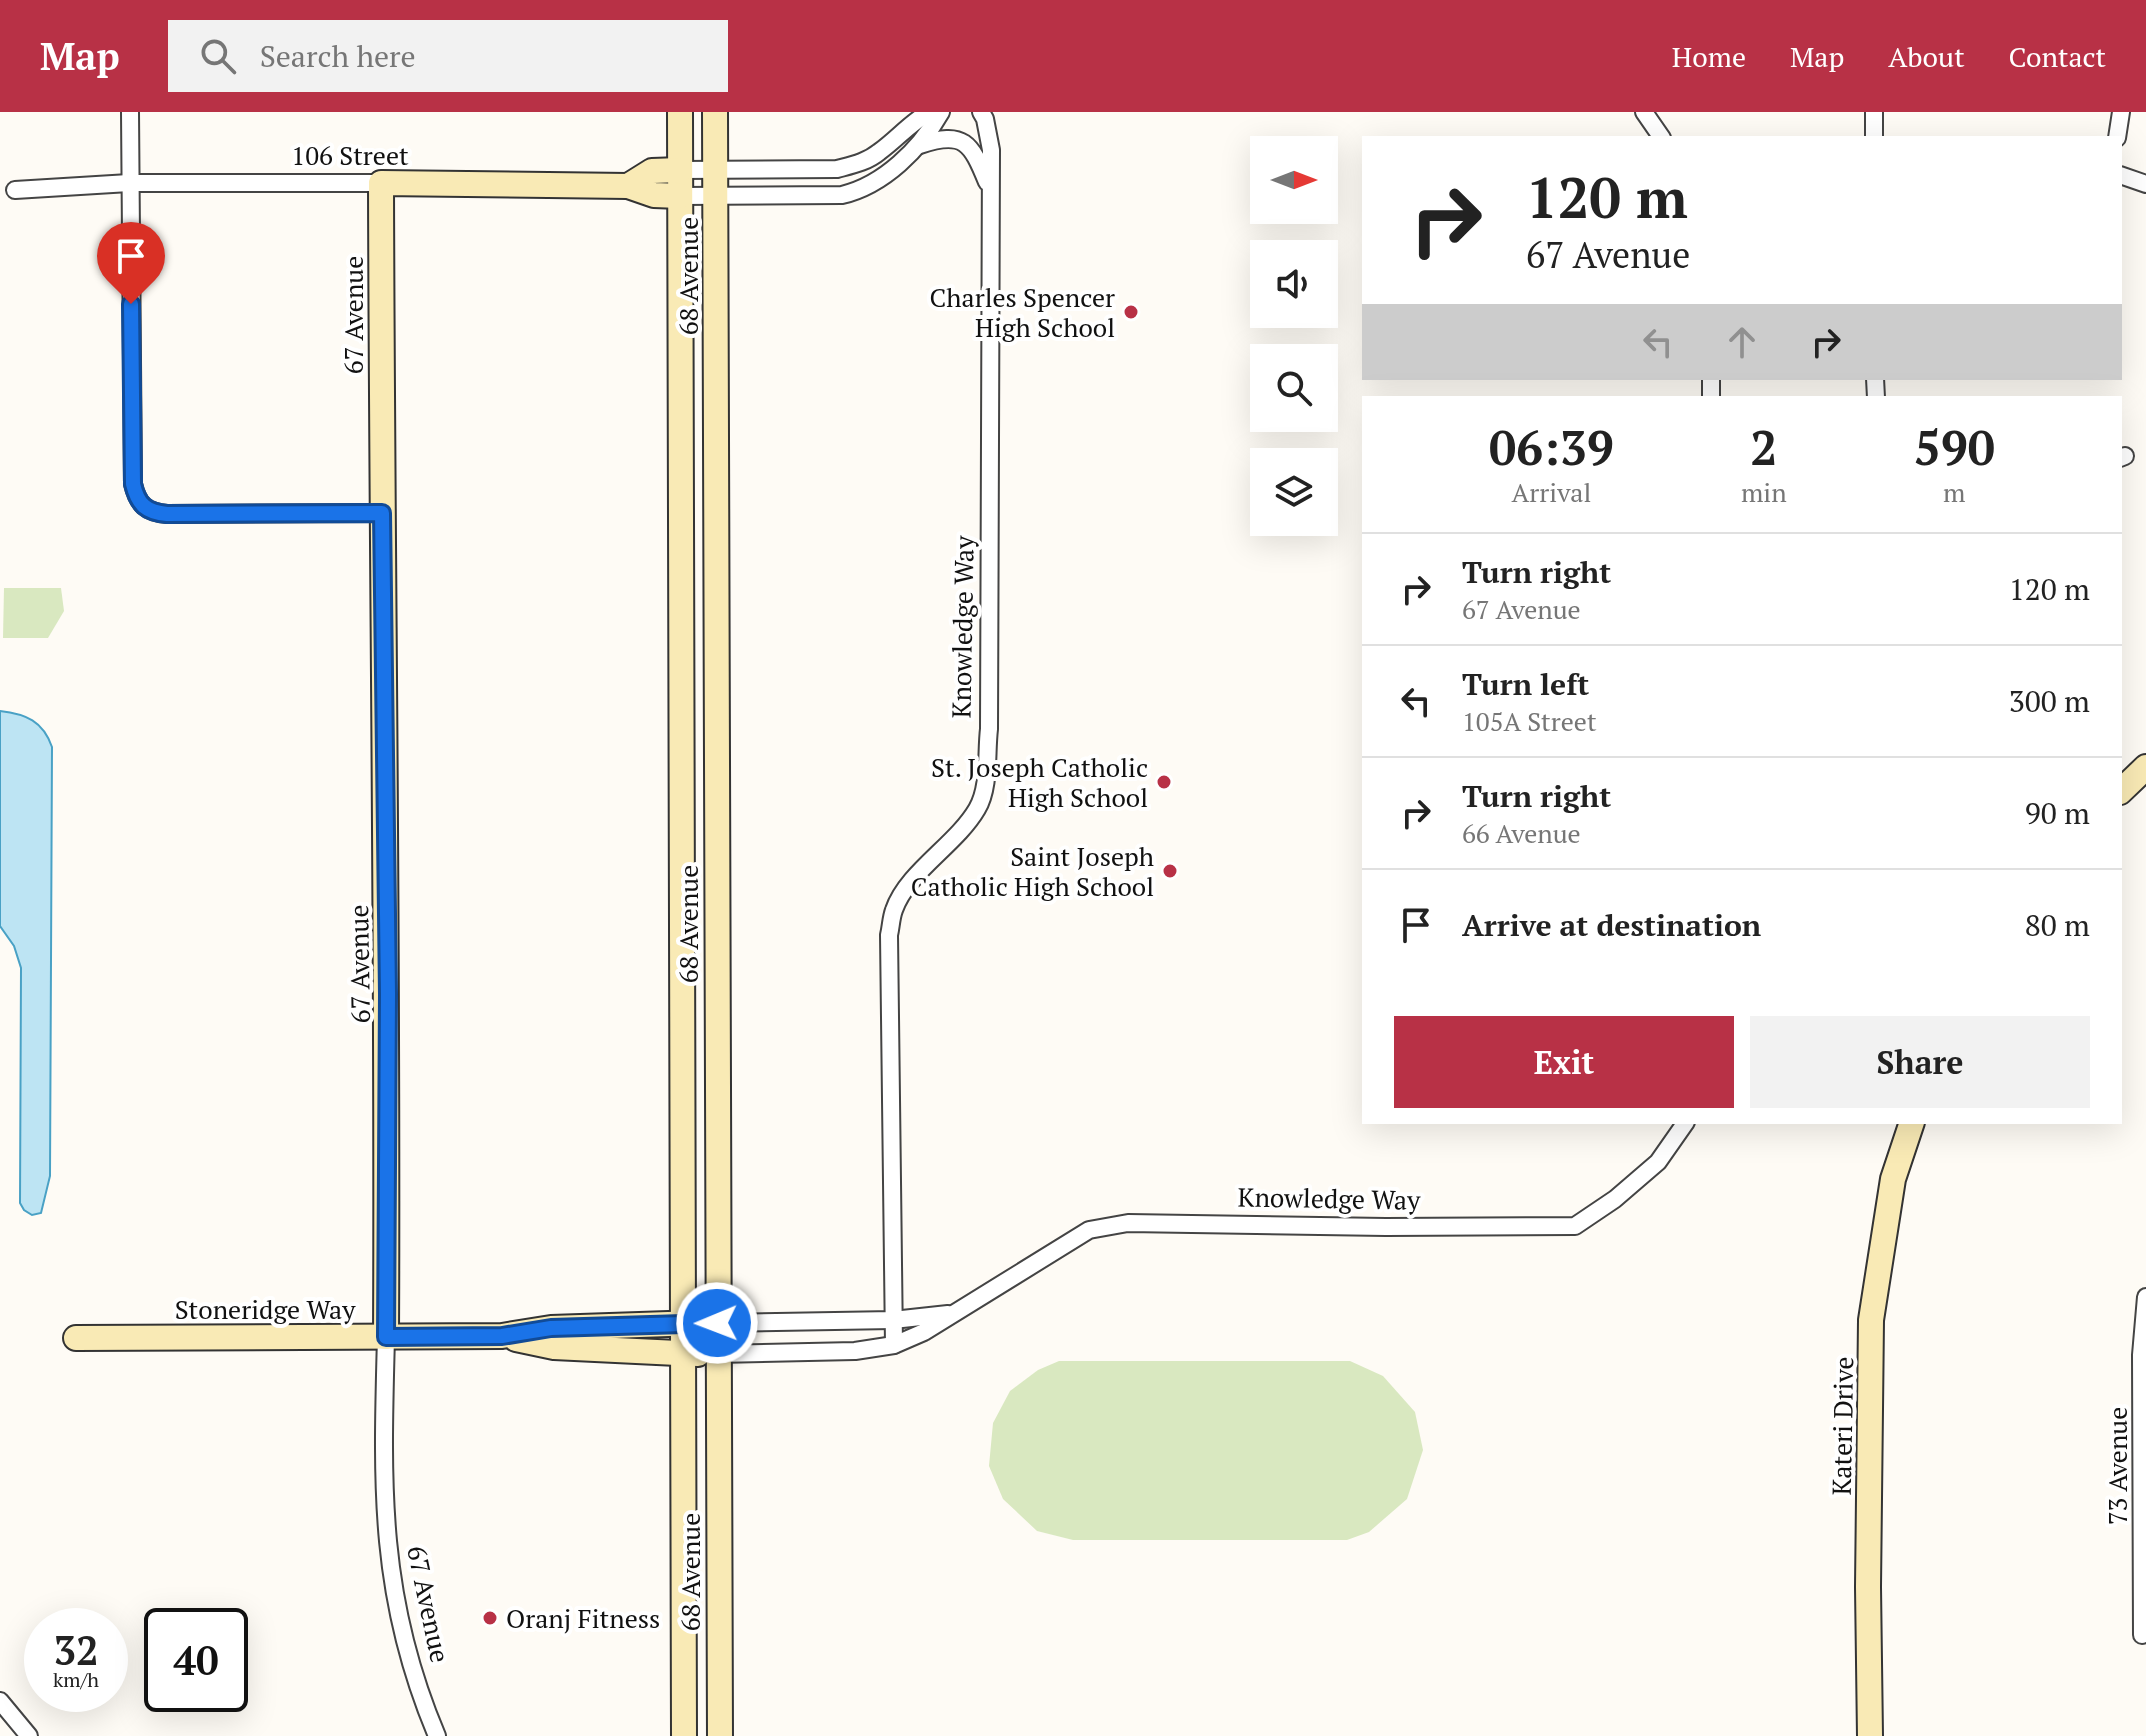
<!DOCTYPE html>
<html lang="en">
<head>
<meta charset="utf-8">
<style>
  :root { --surface:#fff; --page:#f2f2f2; --text:#222; --muted:#767676; --line:#e0e0e0; --accent:#b83146 }
  body { margin:0; font-family:"PT Serif",serif; background:var(--page); color:var(--text); height:100vh; display:flex; flex-direction:column; font-size:30px; white-space:nowrap }
  * { box-sizing:border-box; margin:0 }
  p { font-size:26px; color:var(--muted) }
  .icon { flex:none; width:44px; height:44px; fill:none; stroke:currentColor; stroke-width:2; stroke-linecap:round; stroke-linejoin:round }
  .map { position:relative; flex:1; overflow:hidden }
  .panel { position:absolute; left:1362px; top:284px; width:760px; height:728px; display:flex; flex-direction:column; background:var(--surface); border-radius:0px; box-shadow:0 8px 32px #0002 }
  .panel>* { flex:none }
  .guide { position:absolute; left:1362px; top:24px; width:760px; height:244px; border-radius:0px; box-shadow:0 8px 32px #0002; background:#fff; color:var(--text); overflow:hidden }
  .needle { width:52px; rotate:90deg }
  .controls { position:absolute; left:1250px; top:24px; display:grid; gap:16px }
  .controls a { display:grid; place-items:center; width:88px; height:88px; border-radius:0px; background:var(--surface); box-shadow:0 8px 32px #0002; font-size:40px }
  .speed { position:absolute; left:24px; top:1496px; display:flex; gap:16px; font-size:40px; font-weight:700; text-align:center }
  .speed>* { display:grid; place-content:center; width:104px; height:104px; border-radius:50%; background:var(--surface); box-shadow:0 8px 32px #0002; line-height:1 }
  .speed small { font-size:20px; font-weight:400 }
  .speed .limit { border:4px solid #111; border-radius:12px; background:#fff; color:#111 }
  .pin { position:absolute; display:grid; place-items:center; width:68px; height:68px; color:#fff; margin:-82px -34px; border-radius:50% 50% 50% 0; rotate:-45deg; box-shadow:0 0 8px #0007 }
  .pin .icon { rotate:45deg }
  .me { position:absolute; width:88px; margin:-44px; rotate:269deg; stroke-linejoin:round; filter:drop-shadow(0 0 6px #0008) }
  .turn { display:flex; align-items:center; gap:28px; height:168px; padding:0 32px; font-size:36px }
  .turn .icon { width:104px; height:104px; stroke-width:2.5 }
  .turn b { display:block; font-size:56px; line-height:68px }
  .lanes { display:flex; align-items:center; height:76px; padding:0 32px; background:#0003; justify-content:center; gap:40px; direction:ltr }
  .lanes .off { opacity:.35 }
  .eta { display:flex; justify-content:space-evenly; align-items:center; height:136px; text-align:center }
  .eta b { font-size:48px; font-weight:800; line-height:56px }
  .cta { display:flex; gap:16px; margin-top:auto; padding:16px 32px }
  .cta a { flex:1; height:92px; border-radius:0px; background:var(--accent); color:#fff; font-size:32px; font-weight:800; line-height:92px; text-align:center }
  .cta a+a { background:var(--page); color:var(--text) }
  ul { padding:0; list-style:none }
  li { display:flex; align-items:center; gap:24px; height:112px; padding:0 32px; border-top:2px solid var(--line) }
  li div { flex:1 }
  li b { display:block; font-size:30px }
  li em { font-style:normal }
  header { display:flex; align-items:center; gap:48px; box-sizing:border-box; height:112px; padding:0 40px; background:var(--accent); color:#fff }
  header strong { font-size:38px }
  nav { display:flex; gap:44px; margin-inline-start:auto; font-size:28px }
  .search { width:560px; height:72px; background:var(--page); display:flex; align-items:center; gap:20px; box-sizing:border-box; padding:0 28px; border-radius:0px; color:var(--muted); font-size:30px }
  .map>svg:first-child { display:block }
  .green { fill:#d9e8c0 }
  .water { fill:#bde4f3; stroke:#49a1c5; stroke-width:2 }
  .lines { fill:none; stroke-linecap:round; stroke-linejoin:round }
  .street-casing { stroke:#444; stroke-width:20 }
  .secondary-casing { stroke:#333; stroke-width:28 }
  .street { stroke:#fff; stroke-width:16 }
  .secondary { stroke:#f9eab5; stroke-width:24 }
  .route-casing { stroke:#114b97; stroke-width:20 }
  .route { stroke:#1a73e8; stroke-width:14 }
  .poi-dot { fill:#b83146; stroke:#fff; stroke-width:3 }
  .labels { text-anchor:middle; dominant-baseline:central; stroke-width:8; stroke-linejoin:round; paint-order:stroke }
  .street-label { font-size:26px; fill:#111; stroke:#fff }
  .poi-label { font-size:26px; fill:#111; stroke:#fff; text-anchor:end }
</style>
</head>
<body>
<header>
<strong>Map</strong>
<div class="search"><svg class="icon" aria-label="search" viewBox="0 0 24 24"><circle cx="10" cy="10" r="6"/><path d="M15 15l6 6"/></svg>Search here</div>
<nav><a>Home</a><a>Map</a><a>About</a><a>Contact</a></nav>
</header>
<div class="map">
<svg width="2146" height="1624" viewBox="0 0 2146 1624">
  <rect width="100%" height="100%" fill="#fefbf5"/>
  <g class="green">
    <polygon points="4,476 61,476 64,499 48,526 3,526"/>
    <polygon points="1059,1249 1350,1249 1383,1264 1415,1300 1423,1338 1407,1387 1369,1420 1347,1428 1073,1428 1037,1419 1003,1387 989,1354 993,1311 1010,1279 1038,1258"/>
  </g>
  <path class="water" d="M 0,599 C 26,602 43,609 52,635 L 50,1064 L 41,1101 L 32,1103 L 24,1098 L 20,1091 L 21,856 L 14,834 L 0,814 Z"/>
  <g class="lines">
    <defs>
      <g id="street">
        <path d="M 130,0 L 133,372 C 138,393 146,400 167,402 L 382,401"/>
        <polyline points="1644,0 1662,26"/>
        <polyline points="1874,26 1874,0"/>
        <polyline points="2117,26 2121,0"/>
        <path d="M 920,33 C 964,18 971,31 987,70"/>
        <path d="M 680,58 L 837,57 C 852,53 867,50 879,40 C 896,28 910,11 929,0"/>
        <polyline points="2120,63 2146,72"/>
        <polyline points="15,78 129,71 381,71"/>
        <path d="M 680,84 L 842,83 C 884,73 920,37 941,0"/>
        <polyline points="1875,266 1876,286"/>
        <polyline points="1711,286 1711,266"/>
        <polyline points="2120,346 2125,344"/>
        <polyline points="717,1211 893,1208 948,1202"/>
        <path d="M 386,1225 C 382,1372 378,1485 437,1624"/>
        <path d="M 894,1233 L 889,823 C 891,815 891,806 894,798 C 907,760 956,733 977,697 C 990,675 986,642 989,617 L 991,38 L 985,7 L 981,0"/>
        <polyline points="717,1242 855,1239 894,1233 924,1220 1089,1118 1128,1111 1386,1115 1575,1114 1615,1087 1658,1050 1686,1010"/>
        <polyline points="2142,1523 2141,1243 2146,1185"/>
        <polyline points="0,1589 29,1624"/>
      </g>
      <g id="secondary">
        <polyline points="680,0 684,1624"/>
        <polyline points="715,0 720,1624"/>
        <polyline points="628,74 654,83 680,84"/>
        <polyline points="2120,680 2146,655"/>
        <path d="M 386,1225 C 388,840 382,456 381,71 L 628,74 L 652,59 L 680,58"/>
        <polyline points="76,1226 502,1224 551,1216 698,1211"/>
        <polyline points="516,1227 554,1235 698,1242"/>
        <polyline points="1870,1624 1868,1475 1871,1208 1893,1067 1912,1010"/>
      </g>
    </defs>
    <use href="#street" class="street-casing"/>
    <use href="#secondary" class="secondary-casing"/>
    <use href="#street" class="street"/>
    <use href="#secondary" class="secondary"/>
  </g>
  <g class="lines">
    <defs>
      <path id="route" d="M 131,192 L 133,372 C 138,393 146,400 167,402 L 382,401 L 388,882 L 386,1225 L 502,1224 L 551,1216 L 717,1211"/>
    </defs>
    <use href="#route" class="route-casing"/>
    <use href="#route" class="route"/>
  </g>
  <g class="poi-dot">
    <circle cx="1131" cy="200" r="8"/>
    <circle cx="1164" cy="670" r="8"/>
    <circle cx="1170" cy="759" r="8"/>
    <circle cx="490" cy="1506" r="8"/>
  </g>
  <g class="labels">
    <g class="street-label">
      <text x="350" y="43">106 Street</text>
      <text transform="translate(688 164) rotate(-90)">68 Avenue</text>
      <text transform="translate(353 203) rotate(-90)">67 Avenue</text>
      <text transform="translate(962 515) rotate(-89)">Knowledge Way</text>
      <text transform="translate(688 812) rotate(-90)">68 Avenue</text>
      <text transform="translate(359 852) rotate(-91)">67 Avenue</text>
      <text transform="translate(1329 1086) rotate(1)">Knowledge Way</text>
      <text x="265" y="1197">Stoneridge Way</text>
      <text transform="translate(1842 1314) rotate(-89)">Kateri Drive</text>
      <text transform="translate(2117 1354) rotate(-90)">73 Avenue</text>
      <text transform="translate(690 1460) rotate(-90)">68 Avenue</text>
      <text transform="translate(429 1492) rotate(78)">67 Avenue</text>
    </g>
    <g class="poi-label">
      <text x="1115" y="185">Charles Spencer<tspan x="1115" dy="30">High School</tspan></text>
      <text x="1148" y="655">St. Joseph Catholic<tspan x="1148" dy="30">High School</tspan></text>
      <text x="1154" y="744">Saint Joseph<tspan x="1154" dy="30">Catholic High School</tspan></text>
      <text x="506" y="1506" text-anchor="start">Oranj Fitness</text>
    </g>
  </g>
</svg>
<div class="controls">
<a><svg class="needle" viewBox="-14 -14 28 28"><path d="M0-13l5 13h-10z" fill="#e53935"/><path d="M0 13l5-13h-10z" fill="#767676"/></svg></a>
<a><svg class="icon" aria-label="sound" viewBox="0 0 24 24"><path d="M4 9h4l5-4v14l-5-4H4zM17 9q2 3 0 6"/></svg></a>
<a><svg class="icon" aria-label="search" viewBox="0 0 24 24"><circle cx="10" cy="10" r="6"/><path d="M15 15l6 6"/></svg></a>
<a><svg class="icon" aria-label="layers" viewBox="0 0 24 24"><path d="M12 4l9 5-9 5-9-5zM3 14l9 5 9-5"/></svg></a>
</div>
<div class="speed"><div>32<small>km/h</small></div><div class="limit">40</div></div>
<div class="pin" style="left:131px;top:192px;background:#d93025"><svg class="icon" aria-label="arrive" viewBox="0 0 24 24"><path d="M6 21V4h12l-3 4 3 4H6"/></svg></div>
<svg class="me" style="left:717px;top:1211px" viewBox="-20 -20 40 40"><circle r="17" fill="#1a73e8" stroke="#fff" stroke-width="3"/><path d="M0-11L8 9 0 5-8 9z" fill="#fff"/></svg>
<div class="guide">
<div class="turn"><svg class="icon" aria-label="right" viewBox="0 0 24 24"><path d="M7 20v-9h11M14 6l5 5-5 5"/></svg><div><b>120 m</b>67 Avenue</div></div>
<div class="lanes"><svg class="icon off" aria-label="left" viewBox="0 0 24 24"><path d="M17 20v-9H6M10 6l-5 5 5 5"/></svg><svg class="icon off" aria-label="ahead" viewBox="0 0 24 24"><path d="M12 20V5M6 11l6-6 6 6"/></svg><svg class="icon" aria-label="right" viewBox="0 0 24 24"><path d="M7 20v-9h11M14 6l5 5-5 5"/></svg></div>
</div>
<section class="panel">
<div class="eta">
<div><b>06:39</b><p>Arrival</p></div>
<div><b>2</b><p>min</p></div>
<div><b>590</b><p>m</p></div>
</div>
<ul>
<li><svg class="icon" aria-label="right" viewBox="0 0 24 24"><path d="M7 20v-9h11M14 6l5 5-5 5"/></svg><div><b>Turn right</b><p>67 Avenue</p></div><em>120 m</em></li>
<li><svg class="icon" aria-label="left" viewBox="0 0 24 24"><path d="M17 20v-9H6M10 6l-5 5 5 5"/></svg><div><b>Turn left</b><p>105A Street</p></div><em>300 m</em></li>
<li><svg class="icon" aria-label="right" viewBox="0 0 24 24"><path d="M7 20v-9h11M14 6l5 5-5 5"/></svg><div><b>Turn right</b><p>66 Avenue</p></div><em>90 m</em></li>
<li><svg class="icon" aria-label="arrive" viewBox="0 0 24 24"><path d="M6 21V4h12l-3 4 3 4H6"/></svg><div><b>Arrive at destination</b></div><em>80 m</em></li>
</ul>
<div class="cta"><a>Exit</a><a>Share</a></div>
</section>
</div>
</body>
</html>
